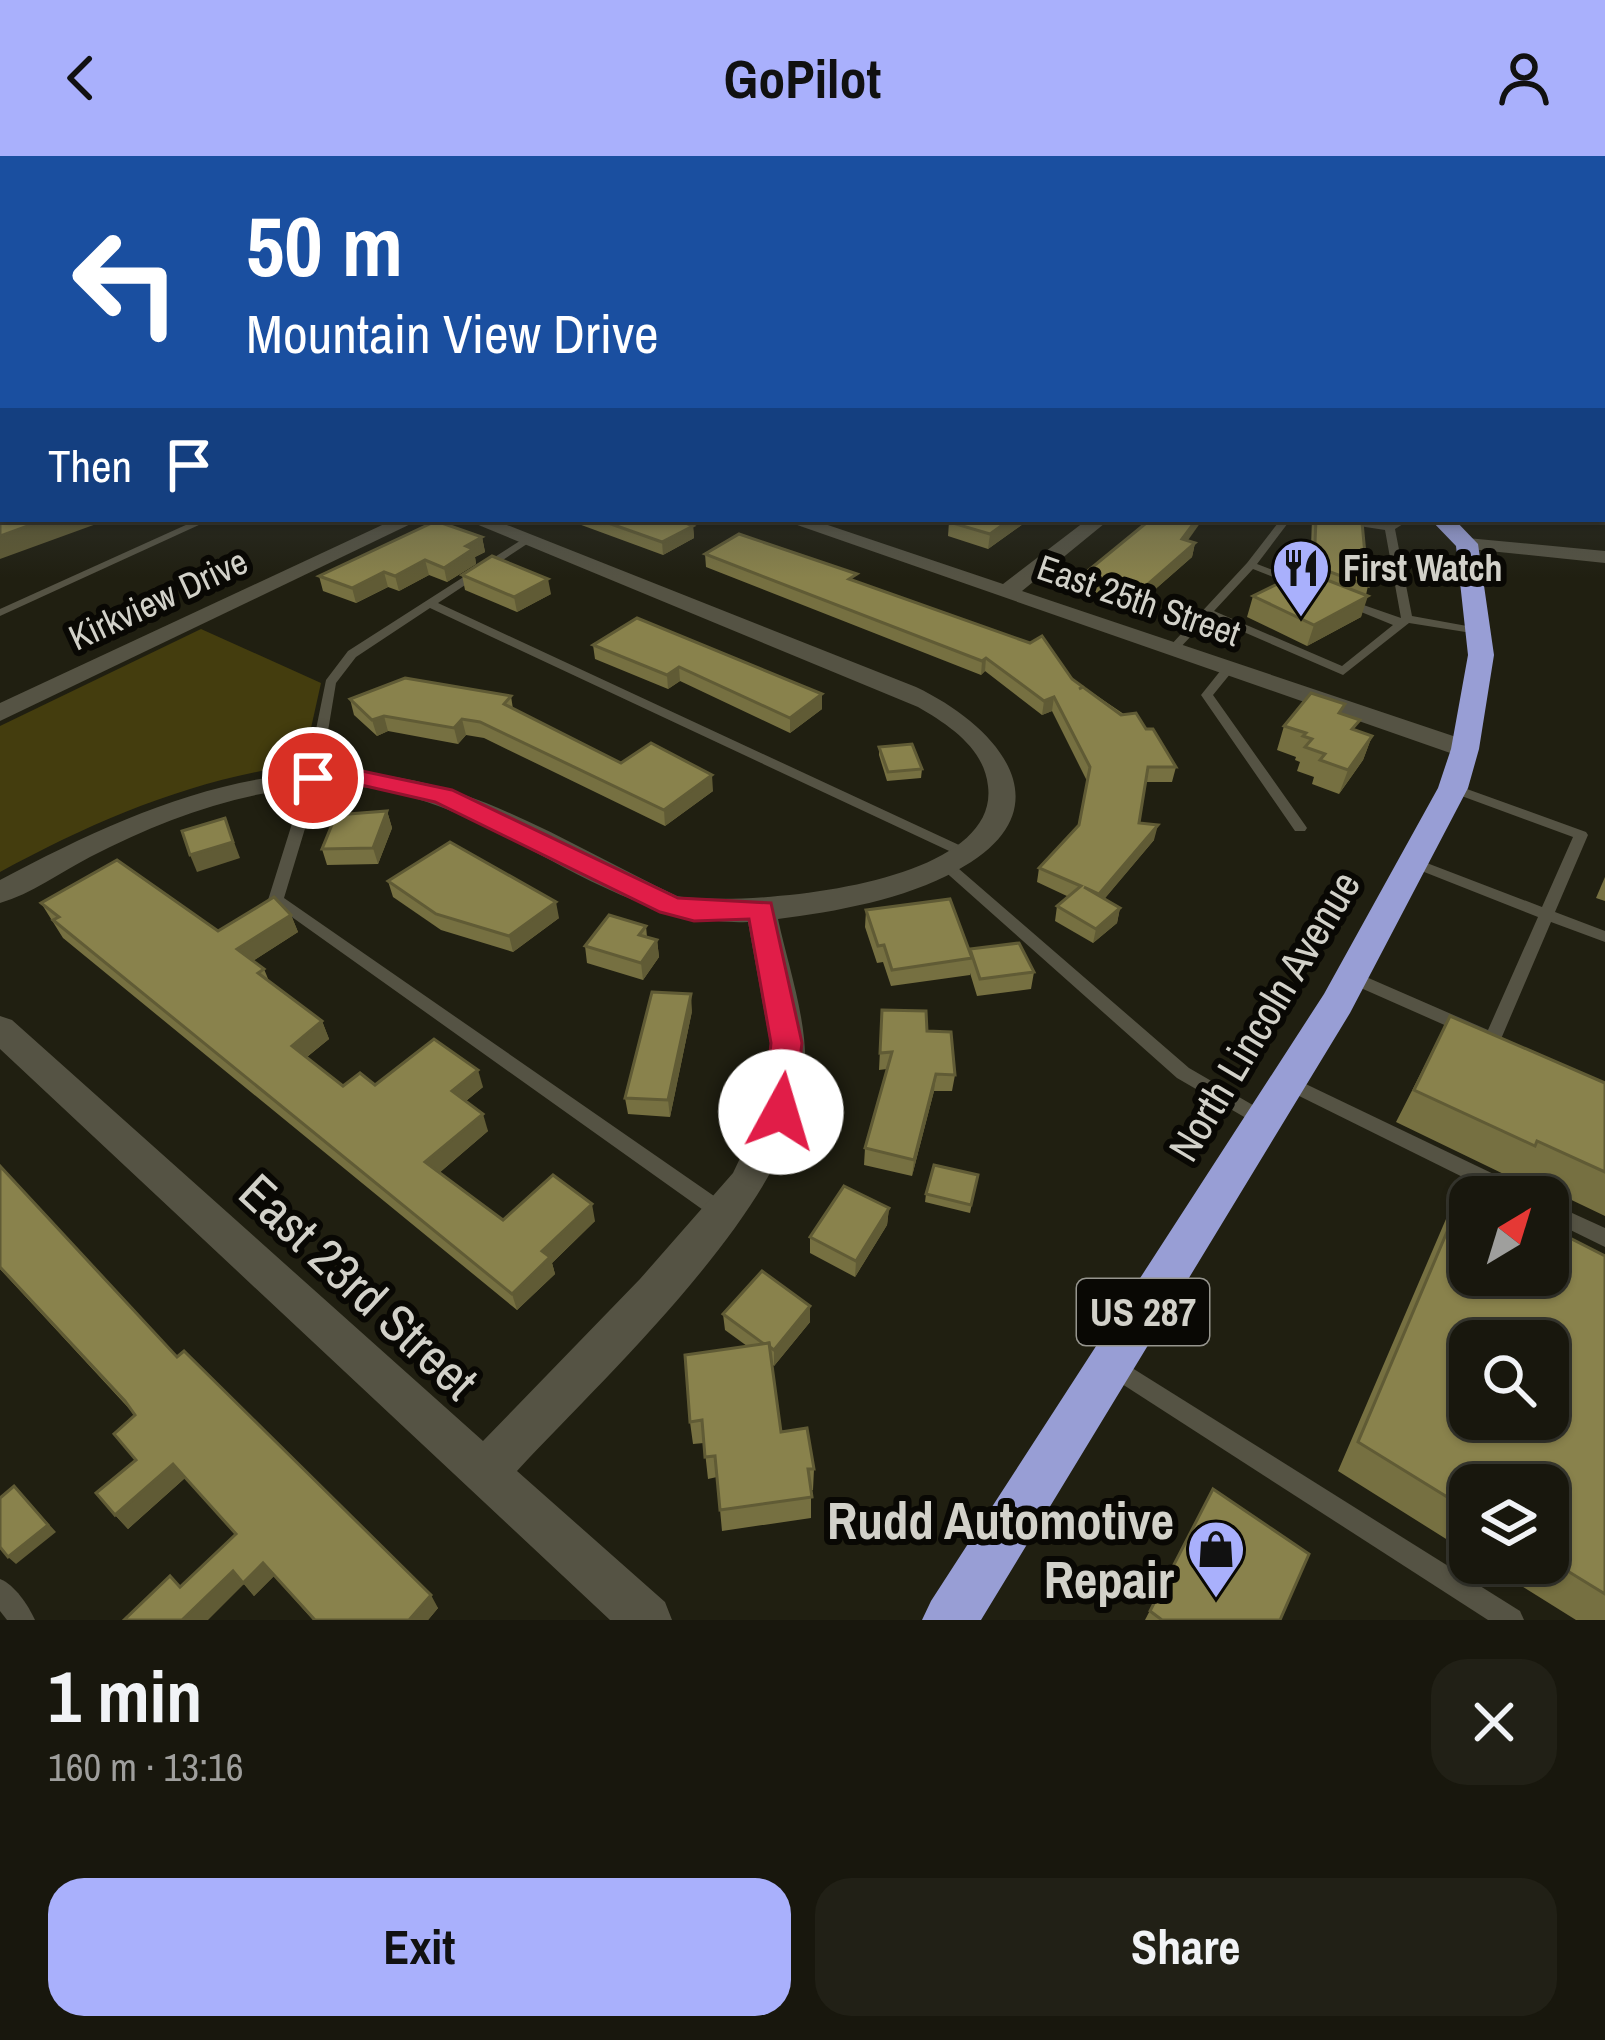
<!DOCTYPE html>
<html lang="en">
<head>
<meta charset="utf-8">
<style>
  :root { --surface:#18170d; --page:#212016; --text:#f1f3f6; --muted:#9f9f9d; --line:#36362e; --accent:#a9b0fc }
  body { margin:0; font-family:"Archivo Narrow",sans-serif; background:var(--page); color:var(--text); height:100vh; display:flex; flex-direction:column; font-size:45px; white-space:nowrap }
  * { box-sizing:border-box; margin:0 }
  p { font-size:39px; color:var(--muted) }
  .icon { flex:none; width:66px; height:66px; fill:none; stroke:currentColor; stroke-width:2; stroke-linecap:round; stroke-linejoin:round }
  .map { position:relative; height:1464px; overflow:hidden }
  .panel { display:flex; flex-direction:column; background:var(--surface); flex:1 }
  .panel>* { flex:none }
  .hud { position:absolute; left:0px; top:0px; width:1605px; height:366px; box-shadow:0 3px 9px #0004,0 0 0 3px var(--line); background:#1a4fa0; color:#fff; overflow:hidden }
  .needle { width:78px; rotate:38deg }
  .fabs { position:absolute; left:1449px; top:1020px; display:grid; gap:24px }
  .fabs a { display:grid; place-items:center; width:120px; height:120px; border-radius:24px; background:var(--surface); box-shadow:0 3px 9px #0004,0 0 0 3px var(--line); font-size:60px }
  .pin { position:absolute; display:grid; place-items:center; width:102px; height:102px; color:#fff; margin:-51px; border:6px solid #fff; border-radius:50%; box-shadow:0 3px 12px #0007 }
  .me { position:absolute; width:132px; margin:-66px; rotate:6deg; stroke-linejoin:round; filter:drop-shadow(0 0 9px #0008) }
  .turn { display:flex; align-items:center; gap:42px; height:252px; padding:0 48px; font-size:54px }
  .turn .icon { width:156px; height:156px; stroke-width:2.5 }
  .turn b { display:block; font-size:84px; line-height:102px }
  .then { display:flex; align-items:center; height:114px; padding:0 48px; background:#0003; gap:24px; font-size:45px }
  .round { display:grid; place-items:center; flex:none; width:126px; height:126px; border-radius:36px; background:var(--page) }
  .headline { display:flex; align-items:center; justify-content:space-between; height:204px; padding:0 48px }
  h1 { font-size:72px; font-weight:700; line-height:90px }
  .cta { display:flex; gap:24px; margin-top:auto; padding:24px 48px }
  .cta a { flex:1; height:138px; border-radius:36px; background:var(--accent); color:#111; font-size:48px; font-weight:700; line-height:138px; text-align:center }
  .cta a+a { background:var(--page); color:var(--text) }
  header { display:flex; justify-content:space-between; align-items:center; height:156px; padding:0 48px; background:var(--accent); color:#111; font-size:54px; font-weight:700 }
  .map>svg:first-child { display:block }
  .green { fill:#443d0e }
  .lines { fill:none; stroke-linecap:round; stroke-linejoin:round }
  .service { fill:#555344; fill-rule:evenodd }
  .minor { fill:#555344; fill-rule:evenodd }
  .tertiary { fill:#555344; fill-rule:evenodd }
  .trunk { fill:#989ed5; fill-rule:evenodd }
  .wall { fill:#767041 }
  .shaded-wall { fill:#605b35 }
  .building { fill:#89824c; stroke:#605b35; stroke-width:3; fill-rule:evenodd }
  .route { fill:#e11d48; stroke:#92132f; stroke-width:3 }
  .labels { text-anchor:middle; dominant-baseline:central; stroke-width:12; stroke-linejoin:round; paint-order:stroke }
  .far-poi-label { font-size:36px; font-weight:bold; fill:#d2d1c9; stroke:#090804; text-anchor:start }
  .far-street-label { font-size:36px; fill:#d2d1c9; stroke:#090804 }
  .shield { fill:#090804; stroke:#96958e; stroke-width:3 }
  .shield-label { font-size:39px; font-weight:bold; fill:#d2d1c9 }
  .street-label { font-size:42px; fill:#d2d1c9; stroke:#090804 }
  .near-street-label { font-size:51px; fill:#d2d1c9; stroke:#090804 }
  .near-poi-label { font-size:51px; font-weight:bold; fill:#d2d1c9; stroke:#090804; text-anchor:end }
</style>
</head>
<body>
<header><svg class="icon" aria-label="back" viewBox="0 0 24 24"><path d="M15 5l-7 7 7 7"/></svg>GoPilot<svg class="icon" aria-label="person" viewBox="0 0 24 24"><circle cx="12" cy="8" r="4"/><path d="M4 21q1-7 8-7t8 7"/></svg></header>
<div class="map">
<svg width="1605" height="1464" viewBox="0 0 1605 1464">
  <rect width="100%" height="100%" fill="#201f11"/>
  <path class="green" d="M 201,473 L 321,527 L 303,608 C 192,623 98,663 0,716 L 0,570 Z"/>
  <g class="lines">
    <g class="service">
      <polygon points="199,363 212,363 0,460 0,453"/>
      <path d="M 1281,363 L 1291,363 L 1257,408 L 1307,427 L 1307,431 L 1299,431 L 1253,413 L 1214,455 L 1342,510 L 1393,469 L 1344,449 L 1344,445 L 1352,445 L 1401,462 L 1385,374 L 1333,366 L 1328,363 C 1346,363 1363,366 1381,368 C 1392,368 1399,363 1411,363 L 1395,373 L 1412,460 L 1478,472 L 1484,475 L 1478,478 L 1409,467 L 1343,519 L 1209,461 L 1177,495 L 1169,495 L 1169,491 L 1247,407 Z"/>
      <polygon points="526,381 531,384 530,386 438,447 972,695 974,698 972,701 962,701 430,452 356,501 336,527 320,623 284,742 727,1049 730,1055 727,1061 720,1063 713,1061 268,744 306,623 326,524 348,495"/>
      <polygon points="1229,508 1235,512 1213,539 1305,669 1307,672 1305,675 1295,675 1201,539 1225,509"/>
      <polygon points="1453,628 1586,676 1588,679 1555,756 1605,775 1605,786 1551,766 1501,883 1498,888 1492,890 1345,825 1343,821 1345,817 1357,817 1488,874 1538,761 1409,710 1407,707 1414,702 1419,704 1542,751 1573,681 1448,635 1446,632"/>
      <polygon points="946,704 951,706 1189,912 1270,959 1273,964 1270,969 1264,971 1258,969 1177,922 941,712 939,709 941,706"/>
      <polygon points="1289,920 1529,1035 1532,1041 1503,1041 1283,932 1280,927 1283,922"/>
      <polygon points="1548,1046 1605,1072 1605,1091 1548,1063"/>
      <polygon points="1113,1200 1520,1455 1524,1464 1488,1464 1105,1217 1102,1210 1105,1203"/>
      <path d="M 0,1423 C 15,1429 28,1449 35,1464 L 7,1464 L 0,1455 Z"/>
    </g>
    <g class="minor">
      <polygon points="3,251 3,261 0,262 0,252"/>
      <polygon points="395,363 421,363 0,565 0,547"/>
      <path d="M 464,363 L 492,363 L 916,531 C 1000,571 1070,654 956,715 C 905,743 835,756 778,763 C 789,814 811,874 804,927 C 786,1054 605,1220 517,1315 L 665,1446 L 672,1464 L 610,1464 L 0,893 L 0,860 L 12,864 L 483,1285 L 640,1123 L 733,1017 L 762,956 L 769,922 L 770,887 L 748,766 C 594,772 483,623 325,630 C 241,634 164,663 90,701 C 61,716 31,738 0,747 L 0,724 C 143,648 299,580 462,638 C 536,664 605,706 677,740 C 743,751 1001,732 988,630 C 984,592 949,569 918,551 Z"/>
      <polygon points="780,363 810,363 1003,428 1088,363 1110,363 1022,435 1474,587 1478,593 1474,599 1456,599"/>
    </g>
    <polygon class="tertiary" points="1467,382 1605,395 1605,407 1460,392 1457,388"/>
    <polygon class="trunk" points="1430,363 1454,363 1478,388 1494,499 1479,593 1468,632 1350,857 981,1464 922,1464 931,1445 1324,838 1438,632 1451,593 1468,499 1456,390"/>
  </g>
  <g class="wall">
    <polygon points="565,363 676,363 693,370 694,382 663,399"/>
    <polygon points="953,363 1030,363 988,393 948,380 949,366"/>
    <polygon points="1312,363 1345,363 1368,430 1361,461 1307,490 1247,461 1253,440 1310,418"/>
    <polygon points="482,381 485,396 475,401 476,408 447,426 429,419 399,435 388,431 356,447 323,435 319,420"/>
    <polygon points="1188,385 1195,387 1192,401 1136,450 1082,432 1084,418"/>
    <polygon points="705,398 857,426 1072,523 1146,573 1176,611 1172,626 1145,626 1139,667 1154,684 1104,743 1120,752 1117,767 1093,787 1055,765 1057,750 1069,741 1037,726 1039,712 1079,669 1087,625 1052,555 1042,559 985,515 981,519 706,411"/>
    <polygon points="462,419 551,438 517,456 465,434"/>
    <polygon points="593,489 822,538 822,553 790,577 680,525 668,533 595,503"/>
    <polygon points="511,540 513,553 621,607 713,635 665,670 484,582 466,579 458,588 388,575 377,580 354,559 350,543"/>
    <polygon points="1342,558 1356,575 1372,580 1363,604 1339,638 1312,628 1314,621 1297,615 1300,606 1295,604 1296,601 1277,594 1284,570"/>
    <polygon points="879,591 922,613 921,622 887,625 879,599"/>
    <polygon points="387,655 392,672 378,708 327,709 322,693"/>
    <polygon points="1605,721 1605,745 1596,742"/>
    <polygon points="388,725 559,762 513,796 441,774 393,741"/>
    <polygon points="41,747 218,775 291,759 298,776 253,805 264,813 269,825 322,865 329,883 307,901 343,930 483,931 466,945 488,975 439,1017 503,1064 595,1065 552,1107 555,1118 517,1154 63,782"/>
    <polygon points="866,754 970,796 1034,816 1031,833 977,840 970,817 970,819 891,830 883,806 877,807 865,771"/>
    <polygon points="646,770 647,781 657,784 659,801 643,824 587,807 585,790"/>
    <polygon points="882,854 927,875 955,919 952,935 934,935 912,1020 864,1009 865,992 887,913 879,914"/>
    <polygon points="692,855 670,961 628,958 625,942"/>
    <polygon points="1450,860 1605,927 1605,1060 1517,1018 1514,1023 1396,966"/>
    <polygon points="0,1010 177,1201 438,1452 428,1464 313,1464 274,1420 254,1440 244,1428 180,1431 236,1379 185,1322 128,1373 115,1359 136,1304 135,1259 0,1113"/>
    <polygon points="978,1019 970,1057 925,1046 926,1038"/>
    <polygon points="1466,1031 1605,1100 1605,1464 1576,1464 1485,1407 1548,1407 1548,1329 1470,1329 1470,1398 1338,1315 1446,1063"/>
    <polygon points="889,1052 887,1069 855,1121 810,1097 810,1081"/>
    <polygon points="723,1158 810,1166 774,1210 772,1208 781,1276 814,1313 813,1334 811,1334 811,1362 722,1375 717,1321 708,1323 704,1287 693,1288 690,1266 747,1190 725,1174"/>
    <polygon points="1213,1333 1280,1464 1145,1464"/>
  </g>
  <g class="shaded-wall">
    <polygon points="47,363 110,363 0,403 0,380"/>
    <polygon points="1011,363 1030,363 988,393 990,378"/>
    <polygon points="1197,363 1203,363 1179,397 1182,383"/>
    <polygon points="693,370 694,382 663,399 662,386"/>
    <polygon points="482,381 485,396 475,401 476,408 447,426 444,412 466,390"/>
    <polygon points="1195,387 1192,401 1136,450 1139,436"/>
    <polygon points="425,404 429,419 399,435 395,420"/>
    <polygon points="384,416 388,431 356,447 352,432"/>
    <polygon points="548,423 551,438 517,456 514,441"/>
    <polygon points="1368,440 1361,461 1307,490 1314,469"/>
    <polygon points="986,502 985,515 981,519 982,505"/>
    <polygon points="679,511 680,525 668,533 667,519"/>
    <polygon points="822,538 822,553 790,577 790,562"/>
    <polygon points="1054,541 1052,555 1042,559 1044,545"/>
    <polygon points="384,560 388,575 377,580 372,564"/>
    <polygon points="462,563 466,579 458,588 454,572"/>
    <polygon points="1372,580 1363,604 1339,638 1348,614"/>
    <polygon points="712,619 713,635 665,670 664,654"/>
    <polygon points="387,655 392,672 378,708 373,692"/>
    <polygon points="225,662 240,702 197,716 190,699"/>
    <polygon points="1158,669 1154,684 1096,753 1099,738"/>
    <polygon points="556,746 559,762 513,796 509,780"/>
    <polygon points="1120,752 1117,767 1093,787 1096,773"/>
    <polygon points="291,759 298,776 245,810 237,793"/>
    <polygon points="657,784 659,801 643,824 641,807"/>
    <polygon points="691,838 692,855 670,961 668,944"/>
    <polygon points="322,865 329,883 299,907 292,890"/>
    <polygon points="478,914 483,931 457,952 452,935"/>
    <polygon points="936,918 934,935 912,1020 914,1004"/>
    <polygon points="483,958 488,975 431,1024 425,1006"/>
    <polygon points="592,1048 595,1065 552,1107 555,1118 517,1154 512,1138 542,1095"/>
    <polygon points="889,1052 887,1069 855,1121 856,1105"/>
    <polygon points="810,1150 810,1166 774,1210 774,1194"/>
    <polygon points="173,1308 185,1322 128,1373 115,1359"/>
    <polygon points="14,1330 56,1376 16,1408 8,1401"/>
    <polygon points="263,1407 274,1420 254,1440 243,1427"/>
    <polygon points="233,1415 244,1428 208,1464 182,1464"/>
    <polygon points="431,1439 438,1452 428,1464 409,1464"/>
  </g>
  <g class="building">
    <polygon points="1602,217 1605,217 1605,316 1602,321"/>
    <polygon points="3,299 3,363 47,363 0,380 0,300"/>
    <polygon points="597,363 676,363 693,370 662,386"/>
    <polygon points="953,363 1011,363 990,378 949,366"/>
    <polygon points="1151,363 1197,363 1182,383 1195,387 1139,436 1084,418"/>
    <polygon points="1316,363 1345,363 1362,366 1368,430 1314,410"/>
    <polygon points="436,365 482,381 466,390 473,393 444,412 425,404 395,420 384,416 352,432 319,420"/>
    <polygon points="739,378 857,418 849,423 1030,487 1042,480 1072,523 1083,531 1079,533 1083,531 1121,559 1136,557 1146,573 1153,573 1176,611 1148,611 1139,667 1158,669 1099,738 1084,731 1120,752 1096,773 1057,750 1081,730 1039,712 1079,669 1090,611 1054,541 1044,545 986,502 982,505 705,398"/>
    <polygon points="492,400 548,423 514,441 462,419"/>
    <polygon points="1304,415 1368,440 1314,469 1253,440"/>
    <polygon points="637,462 822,538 790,562 679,511 667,519 593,489"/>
    <polygon points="405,522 511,540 504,548 621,607 651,587 712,619 664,654 480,566 462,563 454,572 384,560 372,564 350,543"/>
    <polygon points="1311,537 1345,548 1339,557 1360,564 1352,573 1372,580 1348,614 1320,604 1325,598 1305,591 1312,583 1303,580 1306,577 1284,570"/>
    <polygon points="912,588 922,613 888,616 879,591"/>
    <polygon points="387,655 373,692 322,693 336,659"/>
    <polygon points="225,662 233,686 190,699 182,675"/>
    <polygon points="450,686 556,746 509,780 436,758 388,725"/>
    <polygon points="117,704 218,775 274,741 291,759 237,793 264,813 258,817 322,865 292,890 343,930 360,917 375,929 434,883 478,914 452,935 483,958 425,1006 503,1064 553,1019 592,1048 542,1095 550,1101 512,1138 53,764 59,761 41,747"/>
    <polygon points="950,743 972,802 892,814 884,789 878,790 866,754"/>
    <polygon points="609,759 646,770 639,779 657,784 641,807 585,790"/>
    <polygon points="1019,787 1034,816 980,823 970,793"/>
    <polygon points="652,836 691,838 668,944 625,942"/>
    <polygon points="882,854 926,855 927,875 951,876 955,919 936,918 914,1004 865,992 892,896 880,897"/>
    <polygon points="1450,860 1605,927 1605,1016 1537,985 1535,990 1414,934"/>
    <polygon points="934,1009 978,1019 971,1049 926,1038"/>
    <polygon points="0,1010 177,1201 184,1195 431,1439 409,1464 315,1464 263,1407 243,1427 233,1415 182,1464 124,1464 170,1420 180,1431 236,1378 173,1308 115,1359 96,1337 136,1304 114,1278 135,1259 125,1245 0,1111"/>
    <polygon points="844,1030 889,1052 856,1105 810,1081"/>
    <path d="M 1466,1031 L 1487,1041 L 1470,1041 L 1470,1119 L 1548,1119 L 1548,1071 L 1605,1100 L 1605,1438 L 1548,1403 L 1548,1329 L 1470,1329 L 1470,1355 L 1358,1286 ZM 1470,1185 L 1548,1185 L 1548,1263 L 1470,1263 Z"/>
    <polygon points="762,1115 810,1150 774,1194 770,1191 769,1187 764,1188 723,1158"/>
    <polygon points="769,1187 781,1276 807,1272 814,1313 808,1313 812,1341 720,1354 715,1300 705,1301 702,1264 690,1266 685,1199"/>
    <polygon points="14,1330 48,1369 8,1401 0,1391 0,1342"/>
    <polygon points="1213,1333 1309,1398 1280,1464 1162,1464 1150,1455"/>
  </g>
  <linearGradient id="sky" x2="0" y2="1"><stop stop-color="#121109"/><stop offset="0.51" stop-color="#3c4243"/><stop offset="1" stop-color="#3c4243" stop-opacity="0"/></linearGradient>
  <rect width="1605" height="422" fill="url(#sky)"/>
  <polygon class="route" points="357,614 452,634 678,742 771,747 802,887 792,965 781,969 769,965 764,956 771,887 749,763 694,765 660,756 435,646 357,628 313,630 301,622 313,615"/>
  <defs>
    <symbol id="restaurant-pin" viewBox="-11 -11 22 30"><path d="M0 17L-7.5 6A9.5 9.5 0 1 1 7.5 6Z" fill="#a9b0fc" stroke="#090804"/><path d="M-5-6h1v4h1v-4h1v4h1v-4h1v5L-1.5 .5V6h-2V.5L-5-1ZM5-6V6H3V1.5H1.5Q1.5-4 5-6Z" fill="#111"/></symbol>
    <symbol id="shop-pin" viewBox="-11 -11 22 30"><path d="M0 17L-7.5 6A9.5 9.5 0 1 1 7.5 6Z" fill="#a9b0fc" stroke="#090804"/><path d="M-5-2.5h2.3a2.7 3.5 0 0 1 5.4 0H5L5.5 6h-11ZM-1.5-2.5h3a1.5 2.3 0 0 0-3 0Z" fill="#111"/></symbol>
  </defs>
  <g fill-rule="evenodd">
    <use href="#restaurant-pin" x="1268" y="379" width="66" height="90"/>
    <use href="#shop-pin" x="1183" y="1360" width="66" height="90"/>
  </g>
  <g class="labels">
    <g class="far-poi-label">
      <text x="1343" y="412">First Watch</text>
    </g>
    <g class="far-street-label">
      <text transform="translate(158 443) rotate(-25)">Kirkview Drive</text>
      <text transform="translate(1139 444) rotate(19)">East 25th Street</text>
    </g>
    <rect class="shield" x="1077" y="1123" width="132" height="66" rx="9"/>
    <g class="shield-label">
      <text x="1143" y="1156">US 287</text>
    </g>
    <g class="street-label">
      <text transform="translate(1264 860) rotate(-59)">North Lincoln Avenue</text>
    </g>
    <g class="near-street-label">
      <text transform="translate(359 1130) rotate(43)">East 23rd Street</text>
    </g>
    <g class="near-poi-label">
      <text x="1174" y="1364">Rudd Automotive<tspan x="1174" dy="59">Repair</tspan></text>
    </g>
  </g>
</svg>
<div class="fabs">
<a><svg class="needle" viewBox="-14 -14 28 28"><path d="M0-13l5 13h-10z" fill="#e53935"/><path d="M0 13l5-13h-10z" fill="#9f9f9d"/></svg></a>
<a><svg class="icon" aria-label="search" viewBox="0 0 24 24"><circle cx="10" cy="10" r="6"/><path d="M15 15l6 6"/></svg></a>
<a><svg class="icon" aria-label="layers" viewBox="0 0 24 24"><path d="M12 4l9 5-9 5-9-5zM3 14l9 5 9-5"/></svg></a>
</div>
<div class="pin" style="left:313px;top:622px;background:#d93025"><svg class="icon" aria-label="arrive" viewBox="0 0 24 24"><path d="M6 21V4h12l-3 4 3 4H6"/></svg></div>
<svg class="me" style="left:781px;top:956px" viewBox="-20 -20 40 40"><circle r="19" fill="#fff"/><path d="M0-13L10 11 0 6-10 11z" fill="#e11d48"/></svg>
<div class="hud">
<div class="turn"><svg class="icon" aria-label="left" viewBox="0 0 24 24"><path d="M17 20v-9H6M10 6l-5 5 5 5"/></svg><div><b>50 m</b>Mountain View Drive</div></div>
<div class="then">Then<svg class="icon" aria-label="arrive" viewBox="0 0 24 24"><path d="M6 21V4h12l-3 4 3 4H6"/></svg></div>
</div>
</div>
<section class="panel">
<div class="headline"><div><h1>1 min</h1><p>160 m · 13:16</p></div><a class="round"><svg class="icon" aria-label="close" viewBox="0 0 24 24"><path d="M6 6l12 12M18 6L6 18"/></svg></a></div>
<div class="cta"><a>Exit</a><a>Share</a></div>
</section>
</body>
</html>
